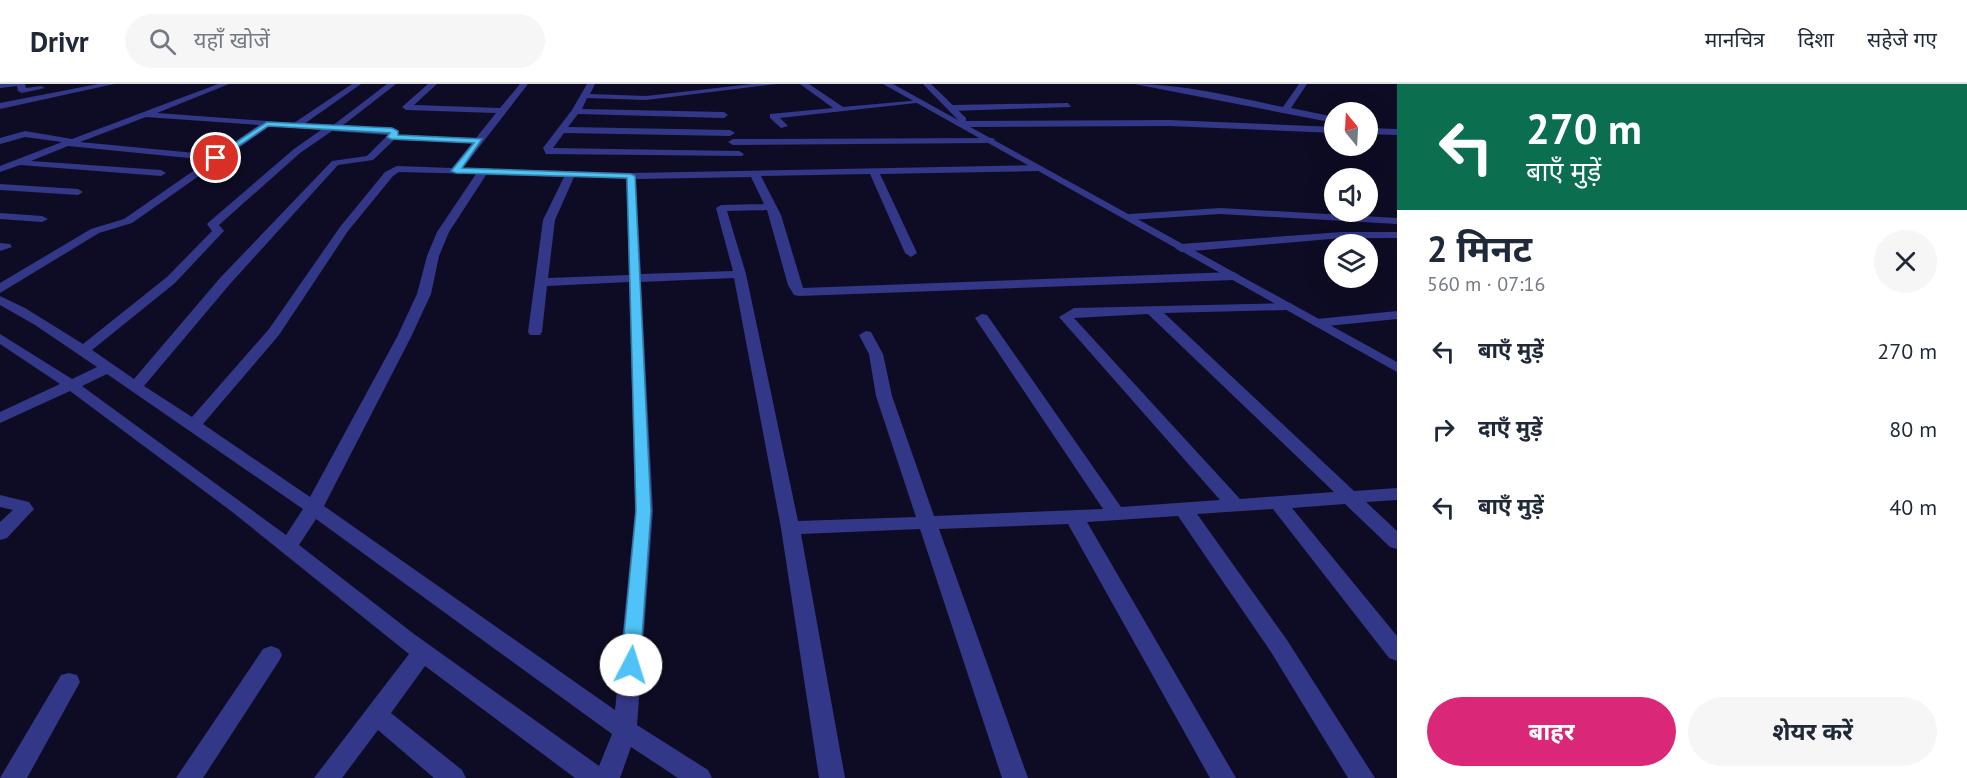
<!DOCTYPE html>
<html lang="hi">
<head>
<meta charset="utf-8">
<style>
  :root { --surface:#fff; --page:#f6f6f7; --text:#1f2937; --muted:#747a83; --line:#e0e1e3; --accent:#db2777 }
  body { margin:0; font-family:"PT Sans","Noto Sans Devanagari",sans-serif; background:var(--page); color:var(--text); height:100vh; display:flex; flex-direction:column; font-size:22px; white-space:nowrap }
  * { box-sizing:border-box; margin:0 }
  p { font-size:20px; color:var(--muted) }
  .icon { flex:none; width:33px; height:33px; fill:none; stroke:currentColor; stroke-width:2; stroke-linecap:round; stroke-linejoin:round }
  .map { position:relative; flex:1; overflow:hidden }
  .sheet { display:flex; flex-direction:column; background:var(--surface); width:570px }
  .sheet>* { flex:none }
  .hud { background:#0b6e4f; color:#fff; overflow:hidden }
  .needle { width:39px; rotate:342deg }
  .fabs { position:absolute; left:1324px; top:18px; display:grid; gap:12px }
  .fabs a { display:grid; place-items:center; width:54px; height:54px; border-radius:50%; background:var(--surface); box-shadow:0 6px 24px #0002; font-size:30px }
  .pin { position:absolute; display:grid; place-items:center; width:51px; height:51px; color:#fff; margin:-26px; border:3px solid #fff; border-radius:50%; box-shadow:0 2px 6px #0007 }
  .me { position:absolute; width:66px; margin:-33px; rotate:5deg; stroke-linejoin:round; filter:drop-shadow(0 0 4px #0008) }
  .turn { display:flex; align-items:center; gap:21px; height:126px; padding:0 30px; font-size:27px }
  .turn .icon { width:78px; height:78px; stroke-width:2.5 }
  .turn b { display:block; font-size:42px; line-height:51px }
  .round { display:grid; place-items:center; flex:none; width:63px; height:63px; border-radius:32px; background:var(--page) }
  .overview { display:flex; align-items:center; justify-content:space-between; height:102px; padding:0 30px }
  h1 { font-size:36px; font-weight:700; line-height:45px }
  .primary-button { display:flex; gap:12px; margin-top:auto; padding:12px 30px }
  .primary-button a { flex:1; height:69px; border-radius:36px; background:var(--accent); color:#fff; font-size:24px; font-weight:700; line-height:69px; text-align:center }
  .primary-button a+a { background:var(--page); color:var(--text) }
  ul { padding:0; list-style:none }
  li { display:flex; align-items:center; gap:18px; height:78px; padding:0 30px }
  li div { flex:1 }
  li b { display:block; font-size:22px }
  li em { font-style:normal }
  header { display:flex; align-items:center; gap:36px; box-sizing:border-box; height:84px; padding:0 30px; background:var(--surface); border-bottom:2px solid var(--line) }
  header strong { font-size:28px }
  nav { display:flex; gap:33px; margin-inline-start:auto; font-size:21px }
  .search { width:420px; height:54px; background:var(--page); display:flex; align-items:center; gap:15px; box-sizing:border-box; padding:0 21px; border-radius:33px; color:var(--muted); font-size:22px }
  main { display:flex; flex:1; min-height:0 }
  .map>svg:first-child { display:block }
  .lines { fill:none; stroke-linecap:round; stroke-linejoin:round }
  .minor { fill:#333787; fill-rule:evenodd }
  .tertiary { fill:#333787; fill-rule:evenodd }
  .route { fill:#4fc3f7; stroke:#337fa1; stroke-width:1.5 }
</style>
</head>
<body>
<header>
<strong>Drivr</strong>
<div class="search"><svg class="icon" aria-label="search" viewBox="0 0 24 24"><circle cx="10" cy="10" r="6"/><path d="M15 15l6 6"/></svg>यहाँ खोजें</div>
<nav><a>मानचित्र</a><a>दिशा</a><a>सहेजे गए</a></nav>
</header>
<main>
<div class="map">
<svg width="1397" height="694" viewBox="0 0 1397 694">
  <rect width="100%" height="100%" fill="#0e0c24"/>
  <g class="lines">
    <g class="minor">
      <polygon points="0,0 25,0 26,4 41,2 45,4 22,9 18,7 17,2 0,4"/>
      <polygon points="98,0 114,0 0,25 0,19"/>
      <path d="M 218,0 L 229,0 L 157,29 L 294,39 L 352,0 L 361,0 L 304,40 L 332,42 L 387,0 L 396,0 L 342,42 L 396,46 L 399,51 L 476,54 L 496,29 L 406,26 L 402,23 L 428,0 L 437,0 L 414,21 L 500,24 L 520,0 L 528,0 L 463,84 L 631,89 L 1039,81 L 1044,84 L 1039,87 L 880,90 L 917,169 L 911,173 L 905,169 L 870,90 L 761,92 L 781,131 L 803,204 L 1234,188 L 1240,192 L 1234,196 L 799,212 L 794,211 L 788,201 L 767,126 L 727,127 L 746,190 L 798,437 L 916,433 L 876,312 L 869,270 L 859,251 L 866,247 L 871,248 L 883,270 L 892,312 L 934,432 L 1103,425 L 975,234 L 982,230 L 987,231 L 1121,423 L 1220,416 L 1059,233 L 1074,224 L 1291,219 L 1293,222 L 1286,226 L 1164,229 L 1354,407 L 1397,404 L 1397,416 L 1366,418 L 1397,447 L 1397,465 L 1390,463 L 1345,420 L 1292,424 L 1397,552 L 1397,577 L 1389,574 L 1273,425 L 1197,430 L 1287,556 L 1375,694 L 1348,694 L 1271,568 L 1178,432 L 1087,438 L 1236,694 L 1210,694 L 1068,440 L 939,445 L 1028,694 L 1002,694 L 920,445 L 801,450 L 845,694 L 819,694 L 781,444 L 734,194 L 641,198 L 653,427 L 637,641 L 708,686 L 712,694 L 678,694 L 631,663 L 620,694 L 575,694 L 425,582 L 391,629 L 462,686 L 466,694 L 434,694 L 378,646 L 342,694 L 314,694 L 409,570 L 231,427 L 70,307 L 0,339 L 0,328 L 60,300 L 0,260 L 0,250 L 72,295 L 97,283 L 35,241 L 0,221 L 0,212 L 25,224 L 83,260 L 167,193 L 212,147 L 207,140 L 209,138 L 294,65 L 321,46 L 270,42 L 132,139 L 99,149 L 0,209 L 0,199 L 91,145 L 124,135 L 209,76 L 68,62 L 31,77 L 161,86 L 166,89 L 161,92 L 20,81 L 0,88 L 0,82 L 62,58 L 25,53 L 0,60 L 0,54 L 25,47 L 72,55 ZM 146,33 L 259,41 L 216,71 L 80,58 ZM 332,47 L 388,51 L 367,72 L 332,77 L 220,194 L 134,295 L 92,266 L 175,199 L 222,149 L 224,147 L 219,141 L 300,69 ZM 394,56 L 472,59 L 452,84 L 397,82 L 385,88 L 340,143 L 269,245 L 192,333 L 144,302 L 230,200 L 338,81 L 373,76 ZM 399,88 L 476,90 L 437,148 L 427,172 L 417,210 L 397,253 L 310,413 L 203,340 L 279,251 L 348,147 L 393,92 ZM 486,91 L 564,93 L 543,136 L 528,248 L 530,251 L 540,251 L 542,248 L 547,202 L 629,198 L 635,427 L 615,626 L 324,422 L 411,253 L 431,210 L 439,172 L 449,148 ZM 574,93 L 626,95 L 629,191 L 548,194 L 555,136 ZM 751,93 L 764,120 L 721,121 L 716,124 L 733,187 L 641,190 L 636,95 ZM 1148,230 L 1334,408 L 1240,415 L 1074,234 ZM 107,290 L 303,425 L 286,451 L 82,302 ZM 316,435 L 612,650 L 599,682 L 414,550 L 299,461 Z"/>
      <polygon points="587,0 595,0 590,10 646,12 752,0 777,0 646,16 587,14 582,25 724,28 728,31 724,34 578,30 568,43 730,46 735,49 730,52 564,49 553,64 739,67 744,70 742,72 546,70 543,64 572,26"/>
      <polygon points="800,0 809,0 843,23 921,16 925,18 780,34 788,42 781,44 770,34 770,30 833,24"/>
      <path d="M 1134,0 C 1184,0 1235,13 1283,23 L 1299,0 L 1307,0 L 1291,24 L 1335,33 L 1335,39 Z"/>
      <polygon points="1068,19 1071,23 952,27 948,24 952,21"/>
      <polygon points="1169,36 1335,43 1335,49 1169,42 966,43 962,40 966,37"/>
      <polygon points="1368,44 1397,45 1397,51 1368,50"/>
      <polygon points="993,54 995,56 990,59 733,61 728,58 733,55"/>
      <polygon points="0,100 78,105 83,108 78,111 0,106"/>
      <polygon points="1220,124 1397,134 1397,140 1220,130 1130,136 1124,133 1130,130"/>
      <polygon points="0,129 42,132 48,135 42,138 0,135"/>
      <polygon points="1342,148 1397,148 1397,154 1342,154 1181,168 1175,164 1181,160"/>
      <polygon points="0,159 10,160 12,163 0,167"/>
      <polygon points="1397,227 1397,235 1317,243 1310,239 1317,235"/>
      <polygon points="0,411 29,418 34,425 7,454 0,456 0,438 13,426 0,423"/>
      <polygon points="271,562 279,565 282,571 279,577 203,694 176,694 263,565"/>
      <polygon points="69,589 77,591 80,598 27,694 0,694 61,591"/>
    </g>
    <polygon class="tertiary" points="883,0 893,0 958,36 923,0 931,0 966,34 966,38 963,39 1397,278 1397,288"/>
  </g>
  <polygon class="route" points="267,38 392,44 398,47 398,51 482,55 462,84 631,90 635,92 651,427 640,581 637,586 631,589 624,586 621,581 636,427 627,94 456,89 451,87 474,59 391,55 387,53 390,49 268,42 218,76 212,74"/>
</svg>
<div class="fabs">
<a><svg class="needle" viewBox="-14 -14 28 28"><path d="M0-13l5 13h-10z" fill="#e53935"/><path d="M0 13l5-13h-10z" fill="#747a83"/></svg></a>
<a><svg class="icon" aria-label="sound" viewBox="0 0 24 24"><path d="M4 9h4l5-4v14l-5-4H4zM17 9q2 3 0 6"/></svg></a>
<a><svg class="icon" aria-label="layers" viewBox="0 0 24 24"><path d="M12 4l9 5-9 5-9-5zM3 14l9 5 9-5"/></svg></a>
</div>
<div class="pin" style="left:216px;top:74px;background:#d93025"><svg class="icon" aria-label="arrive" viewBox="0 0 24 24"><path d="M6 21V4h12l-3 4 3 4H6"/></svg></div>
<svg class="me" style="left:631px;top:581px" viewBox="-20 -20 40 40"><circle r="19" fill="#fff"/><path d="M0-13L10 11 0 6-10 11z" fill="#4fc3f7"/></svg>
</div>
<section class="sheet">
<div class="hud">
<div class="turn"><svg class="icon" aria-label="left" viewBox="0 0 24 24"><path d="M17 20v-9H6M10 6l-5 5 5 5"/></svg><div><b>270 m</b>बाएँ मुड़ें</div></div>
</div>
<div class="overview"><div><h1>2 मिनट</h1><p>560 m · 07:16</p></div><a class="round"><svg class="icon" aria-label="close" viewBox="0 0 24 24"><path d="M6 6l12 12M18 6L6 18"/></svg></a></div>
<ul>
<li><svg class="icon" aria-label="left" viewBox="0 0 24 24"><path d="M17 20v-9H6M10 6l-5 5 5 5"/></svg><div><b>बाएँ मुड़ें</b></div><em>270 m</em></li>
<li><svg class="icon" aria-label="right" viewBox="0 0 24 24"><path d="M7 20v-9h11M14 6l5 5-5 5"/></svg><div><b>दाएँ मुड़ें</b></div><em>80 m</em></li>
<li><svg class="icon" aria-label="left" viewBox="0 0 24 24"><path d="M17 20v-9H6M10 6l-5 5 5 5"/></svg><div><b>बाएँ मुड़ें</b></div><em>40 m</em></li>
</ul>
<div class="primary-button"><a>बाहर</a><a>शेयर करें</a></div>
</section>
</main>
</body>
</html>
